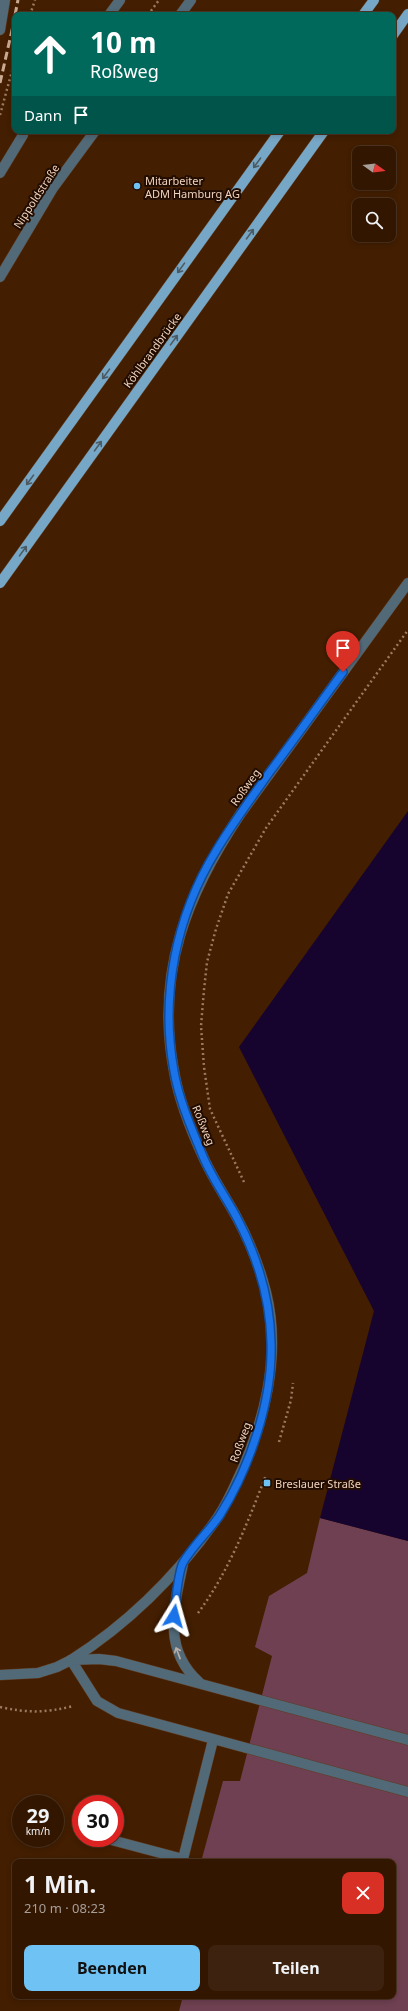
<!DOCTYPE html>
<html lang="de">
<head>
<meta charset="utf-8">
<style>
  :root { --surface:#321600; --page:#3d230f; --text:#f1f3f6; --muted:#a89f99; --line:#4d3522; --accent:#6fc2f4 }
  body { margin:0; font-family:"Noto Sans",sans-serif; background:var(--page); color:var(--text); height:100vh; display:flex; flex-direction:column; font-size:15px; white-space:nowrap }
  * { box-sizing:border-box; margin:0 }
  p { font-size:13px; color:var(--muted) }
  .icon { flex:none; width:22px; height:22px; fill:none; stroke:currentColor; stroke-width:2; stroke-linecap:round; stroke-linejoin:round }
  .map { position:relative; flex:1; overflow:hidden }
  .drawer { position:absolute; left:12px; top:1859px; width:384px; height:140px; display:flex; flex-direction:column; background:var(--surface); border-radius:8px; box-shadow:0 2px 6px #0003,0 0 0 1px var(--line) }
  .drawer>* { flex:none }
  .guide { position:absolute; left:12px; top:12px; width:384px; height:122px; border-radius:8px; box-shadow:0 2px 6px #0003,0 0 0 1px var(--line); background:#00695c; color:#fff; overflow:hidden }
  .needle { width:26px; rotate:105deg }
  .controls { position:absolute; left:352px; top:146px; display:grid; gap:8px }
  .controls a { display:grid; place-items:center; width:44px; height:44px; border-radius:8px; background:var(--surface); box-shadow:0 2px 6px #0003,0 0 0 1px var(--line); font-size:20px }
  .speed { position:absolute; left:12px; top:1795px; display:flex; gap:8px; font-size:20px; font-weight:700; text-align:center }
  .speed>* { display:grid; place-content:center; width:52px; height:52px; border-radius:50%; background:var(--surface); box-shadow:0 2px 6px #0003,0 0 0 1px var(--line); line-height:1 }
  .speed small { font-size:10px; font-weight:400 }
  .speed .limit { border:6px solid #d22; background:#fff; color:#111 }
  .pin { position:absolute; display:grid; place-items:center; width:34px; height:34px; color:#fff; margin:-41px -17px; border-radius:50% 50% 50% 0; rotate:-45deg; box-shadow:0 0 4px #0007 }
  .pin .icon { rotate:45deg }
  .me { position:absolute; width:44px; margin:-22px; rotate:8deg; stroke-linejoin:round; filter:drop-shadow(0 0 3px #0008) }
  .turn { display:flex; align-items:center; gap:14px; height:84px; padding:0 12px; font-size:18px }
  .turn .icon { width:52px; height:52px; stroke-width:2.5 }
  .turn b { display:block; font-size:28px; line-height:34px }
  .then { display:flex; align-items:center; height:38px; padding:0 12px; background:#0003; gap:8px; font-size:15px }
  .round { display:grid; place-items:center; flex:none; width:42px; height:42px; border-radius:8px; background:var(--page) }
  .headline { display:flex; align-items:center; justify-content:space-between; height:68px; padding:0 12px }
  h1 { font-size:24px; font-weight:700; line-height:30px }
  .cta { display:flex; gap:8px; margin-top:auto; padding:8px 12px }
  .cta a { flex:1; height:46px; border-radius:8px; background:var(--accent); color:#111; font-size:16px; font-weight:700; line-height:46px; text-align:center }
  .cta a+a { background:var(--page); color:var(--text) }
  .map>svg:first-child { display:block }
  .green { fill:#6f4051 }
  .water { fill:#16042f }
  .lines { fill:none; stroke-linecap:round; stroke-linejoin:round }
  .lane-casing { stroke:#5f3b1e; stroke-width:11 }
  .street-casing { stroke:#5f3b1e; stroke-width:11 }
  .primary-casing { stroke:#5f3b1e; stroke-width:11 }
  .path { stroke:#9c7a60; stroke-width:2.5; stroke-dasharray:2 3; stroke-linecap:butt }
  .lane { stroke:#526978; stroke-width:10 }
  .street { stroke:#526978; stroke-width:10 }
  .primary { stroke:#77a7c6; stroke-width:10 }
  .rail { stroke:#caaa92; stroke-width:3; stroke-dasharray:8 4; stroke-linecap:butt }
  .oneway { stroke:#4c5a63 }
  .oneway2 { stroke:#baaea5 }
  .route-casing { stroke:#114b97; stroke-width:10 }
  .route { stroke:#1a73e8; stroke-width:7 }
  .poi-dot { fill:#6fc2f4; stroke:#210c00; stroke-width:1.5 }
  .labels { text-anchor:middle; dominant-baseline:central; stroke-width:4; stroke-linejoin:round; paint-order:stroke }
  .poi-label { font-size:11px; fill:#f2d3bd; stroke:#210c00; text-anchor:start }
  .street-label { font-size:11px; fill:#f2d3bd; stroke:#210c00 }
</style>
</head>
<body>
<div class="map">
<svg width="408" height="2011" viewBox="0 0 408 2011">
  <rect width="100%" height="100%" fill="#431e00"/>
  <polygon class="green" points="320,1518 408,1541 408,2011 179,2011 183,1996 393,1996 393,1862 201,1862 223,1781 240,1781 272,1656 255,1647 269,1596 307,1573"/>
  <polygon class="water" points="408,811 408,1541 320,1518 374,1311 239,1047"/>
  <g class="lines">
    <defs>
      <g id="lane">
        <polyline points="109,15 120,0"/>
        <polyline points="0,30 5,0"/>
        <polyline points="0,173 23,135"/>
        <polyline points="104,1838 183,1859 213,1740"/>
      </g>
      <g id="street">
        <polyline points="180,15 191,0"/>
        <polyline points="0,277 53,188 95,131"/>
        <path d="M 183,1564 C 174,1607 162,1649 199,1682"/>
        <path d="M 71,1660 C 129,1623 179,1573 218,1517 C 225,1506 231,1494 236,1483 C 264,1425 282,1356 266,1292 C 259,1265 249,1240 236,1216 C 226,1198 214,1180 205,1161 C 192,1133 179,1102 174,1071 C 155,972 187,894 241,813 L 408,583"/>
        <polyline points="71,1660 97,1701 118,1713 408,1792"/>
        <polyline points="0,1675 38,1673 57,1667 71,1660 99,1659 116,1661 408,1740"/>
      </g>
      <g id="primary">
        <polyline points="363,15 374,0"/>
        <polyline points="393,35 408,14"/>
        <polyline points="0,521 280,131"/>
        <polyline points="0,583 324,131"/>
      </g>
    </defs>
    <use href="#lane" class="lane-casing"/>
    <use href="#street" class="street-casing"/>
    <use href="#primary" class="primary-casing"/>
    <g class="path">
      <polyline points="30,15 35,0"/>
      <polyline points="148,15 159,0"/>
      <polyline points="0,115 15,60"/>
      <polyline points="244,1182 210,1109 204,1067 201,1026 204,990 207,962 216,929 228,894 266,828 408,630"/>
      <polyline points="279,1442 291,1400 293,1383"/>
      <path d="M 198,1613 C 228,1573 248,1522 266,1475"/>
      <path d="M 0,1707 C 27,1713 46,1713 73,1706"/>
    </g>
    <use href="#lane" class="lane"/>
    <use href="#street" class="street"/>
    <use href="#primary" class="primary"/>
    <g class="rail">
      <polyline points="15,15 18,0"/>
      <polyline points="0,83 15,17"/>
    </g>
  </g>
  <defs><path id="oneway-shaft" d="M-6 0H5M1.5-3L5.5 0L1.5 3" fill="none" stroke-width="1.6" stroke-linecap="round" stroke-linejoin="round"/></defs>
  <g class="oneway">
    <use href="#oneway-shaft" transform="translate(257 163) rotate(126)"/>
    <use href="#oneway-shaft" transform="translate(250 234) rotate(-54)"/>
    <use href="#oneway-shaft" transform="translate(181 268) rotate(126)"/>
    <use href="#oneway-shaft" transform="translate(174 340) rotate(-54)"/>
    <use href="#oneway-shaft" transform="translate(106 374) rotate(126)"/>
    <use href="#oneway-shaft" transform="translate(98 446) rotate(-54)"/>
    <use href="#oneway-shaft" transform="translate(30 480) rotate(126)"/>
    <use href="#oneway-shaft" transform="translate(23 551) rotate(-54)"/>
  </g>
  <use class="oneway2" href="#oneway-shaft" transform="translate(178 1653) rotate(-111)"/>
  <g class="lines">
    <defs>
      <path id="route" d="M 174,1616 C 176,1600 177,1580 182,1565 C 188,1551 211,1529 220,1515 C 250,1467 273,1400 271,1342 C 270,1298 258,1258 237,1218 C 226,1197 211,1177 202,1154 C 191,1127 179,1100 174,1071 C 160,995 176,916 216,851 C 232,824 251,799 269,773 C 294,740 318,706 343,672"/>
    </defs>
    <use href="#route" class="route-casing"/>
    <use href="#route" class="route"/>
  </g>
  <g class="poi-dot">
    <circle cx="137" cy="186" r="4"/>
    <rect x="263" y="1479" width="8" height="8" rx="2"/>
  </g>
  <g class="labels">
    <g class="poi-label">
      <text x="145" y="180">Mitarbeiter<tspan x="145" dy="13">ADM Hamburg AG</tspan></text>
      <text x="275" y="1483">Breslauer Straße</text>
    </g>
    <g class="street-label">
      <text transform="translate(36 196) rotate(-57)">Nippoldstraße</text>
      <text transform="translate(152 350) rotate(-54)">Köhlbrandbrücke</text>
      <text transform="translate(245 787) rotate(-54)">Roßweg</text>
      <text transform="translate(204 1125) rotate(68)">Roßweg</text>
      <text transform="translate(240 1442) rotate(-70)">Roßweg</text>
    </g>
  </g>
</svg>
<div class="controls">
<a><svg class="needle" viewBox="-14 -14 28 28"><path d="M0-13l5 13h-10z" fill="#e53935"/><path d="M0 13l5-13h-10z" fill="#a89f99"/></svg></a>
<a><svg class="icon" aria-label="search" viewBox="0 0 24 24"><circle cx="10" cy="10" r="6"/><path d="M15 15l6 6"/></svg></a>
</div>
<div class="speed"><div>29<small>km/h</small></div><div class="limit">30</div></div>
<div class="pin" style="left:343px;top:672px;background:#d93025"><svg class="icon" aria-label="arrive" viewBox="0 0 24 24"><path d="M6 21V4h12l-3 4 3 4H6"/></svg></div>
<svg class="me" style="left:174px;top:1616px" viewBox="-20 -20 40 40"><path d="M0-17L14 15 0 8-14 15z" fill="#1a73e8" stroke="#fff" stroke-width="4"/></svg>
<div class="guide">
<div class="turn"><svg class="icon" aria-label="ahead" viewBox="0 0 24 24"><path d="M12 20V5M6 11l6-6 6 6"/></svg><div><b>10 m</b>Roßweg</div></div>
<div class="then">Dann<svg class="icon" aria-label="arrive" viewBox="0 0 24 24"><path d="M6 21V4h12l-3 4 3 4H6"/></svg></div>
</div>
<section class="drawer">
<div class="headline"><div><h1>1 Min.</h1><p>210 m · 08:23</p></div><a class="round" style="background:#d93025;color:#fff"><svg class="icon" aria-label="close" viewBox="0 0 24 24"><path d="M6 6l12 12M18 6L6 18"/></svg></a></div>
<div class="cta"><a>Beenden</a><a>Teilen</a></div>
</section>
</div>
</body>
</html>
